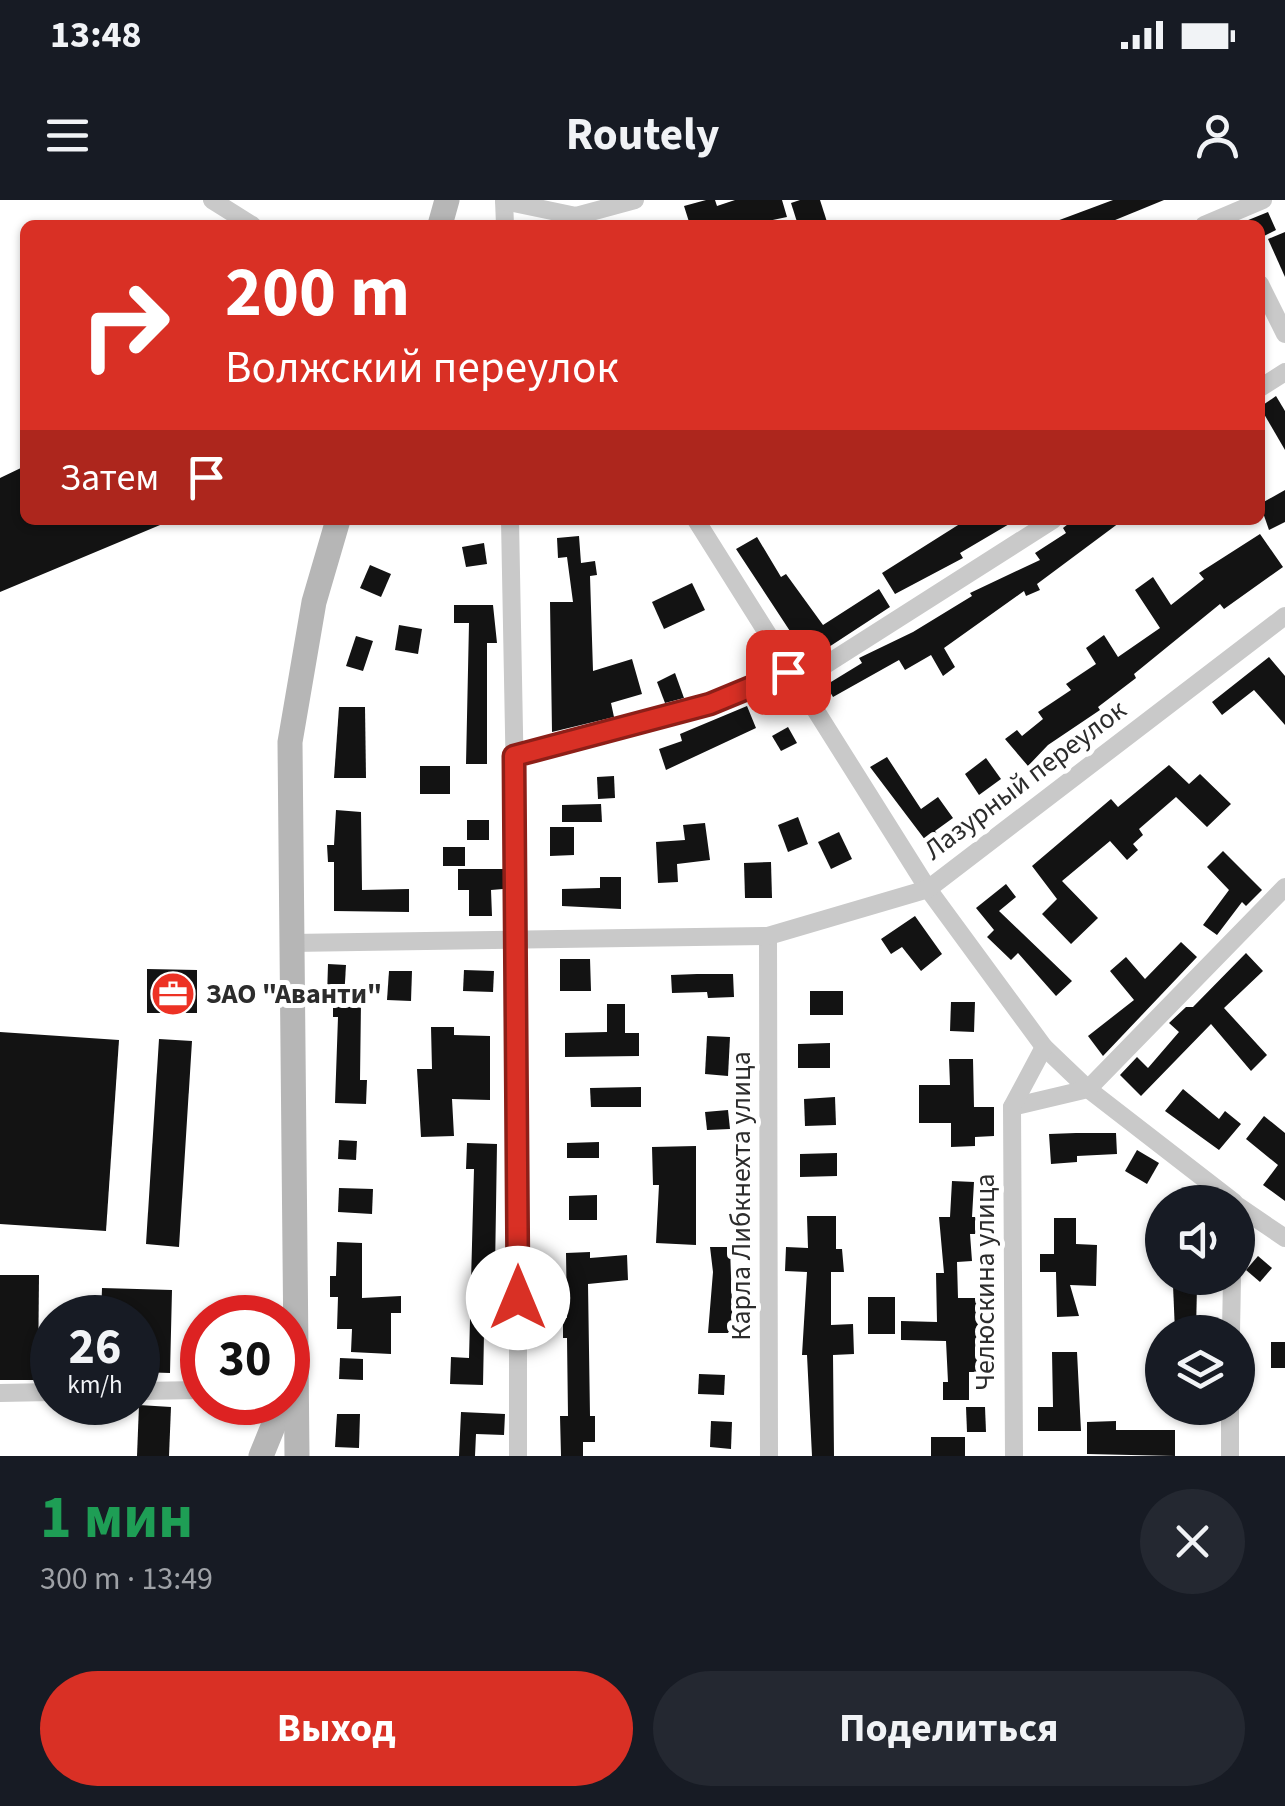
<!DOCTYPE html>
<html lang="ru">
<head>
<meta charset="utf-8">
<style>
  :root { --surface:#171b24; --page:#242831; --text:#f1f3f6; --muted:#9ea1a6; --accent:#d93025 }
  body { margin:0; font-family:"Source Sans 3",sans-serif; background:var(--page); color:var(--text); height:100vh; display:flex; flex-direction:column; font-size:38px; white-space:nowrap }
  * { box-sizing:border-box; margin:0 }
  p { font-size:32px; color:var(--muted) }
  .icon { flex:none; width:55px; height:55px; fill:none; stroke:currentColor; stroke-width:2; stroke-linecap:round; stroke-linejoin:round }
  .map { position:relative; height:1256px; overflow:hidden }
  .details { display:flex; flex-direction:column; background:var(--surface); flex:1 }
  .details>* { flex:none }
  .guide { position:absolute; left:20px; top:20px; width:1245px; height:305px; border-radius:15px; box-shadow:0 2px 8px #0004; background:#d93025; color:#fff; overflow:hidden }
  .controls { position:absolute; left:1145px; top:985px; display:grid; gap:20px }
  .controls a { display:grid; place-items:center; width:110px; height:110px; border-radius:50%; background:var(--surface); box-shadow:0 2px 8px #0004; font-size:50px }
  .speed { position:absolute; left:30px; top:1095px; display:flex; gap:20px; font-size:50px; font-weight:700; text-align:center }
  .speed>* { display:grid; place-content:center; width:130px; height:130px; border-radius:50%; background:var(--surface); box-shadow:0 2px 8px #0004; line-height:1 }
  .speed small { font-size:25px; font-weight:400 }
  .speed .limit { border:15px solid #d22; background:#fff; color:#111 }
  .pin { position:absolute; display:grid; place-items:center; width:85px; height:85px; color:#fff; margin:-42px; border-radius:20px; box-shadow:0 5px 15px #0006 }
  .me { position:absolute; width:110px; margin:-55px; rotate:0deg; stroke-linejoin:round; filter:drop-shadow(0 0 8px #0008) }
  .turn { display:flex; align-items:center; gap:35px; height:210px; padding:0 40px; font-size:45px }
  .turn .icon { width:130px; height:130px; stroke-width:2.5 }
  .turn b { display:block; font-size:70px; line-height:85px }
  .then { display:flex; align-items:center; height:95px; padding:0 40px; background:#0003; gap:20px; font-size:38px }
  .round { display:grid; place-items:center; flex:none; width:105px; height:105px; border-radius:52px; background:var(--page) }
  .overview { display:flex; align-items:center; justify-content:space-between; height:170px; padding:0 40px }
  h1 { font-size:60px; font-weight:700; line-height:75px; color:#1e9e55 }
  .button { display:flex; gap:20px; margin-top:auto; padding:20px 40px }
  .button a { flex:1; height:115px; border-radius:60px; background:var(--accent); color:#fff; font-size:40px; font-weight:700; line-height:115px; text-align:center }
  .button a+a { background:var(--page); color:var(--text) }
  .status { display:flex; justify-content:space-between; align-items:center; height:70px; padding:0 50px; background:var(--surface); direction:ltr }
  .status svg { height:28px; fill:currentColor }
  header { display:flex; justify-content:space-between; align-items:center; height:130px; padding:0 40px; background:var(--surface); font-size:45px; font-weight:700 }
  .map>svg:first-child { display:block }
  .building { fill:#131313 }
  .lines { fill:none; stroke-linecap:round; stroke-linejoin:round }
  .street { stroke:#c9c9c9; stroke-width:18 }
  .secondary { stroke:#b6b6b6; stroke-width:25 }
  .route-casing { stroke:#8d1f18; stroke-width:25 }
  .route { stroke:#d93025; stroke-width:18 }
  .labels { text-anchor:middle; dominant-baseline:central; stroke-width:10; stroke-linejoin:round; paint-order:stroke }
  .street-label { font-size:28px; fill:#2c2c2c; stroke:#fff }
  .poi-label { font-size:28px; font-weight:bold; fill:#2c2c2c; stroke:#fff; text-anchor:start }
</style>
</head>
<body>
<div class="status"><b>13:48</b><svg viewBox="0 0 49 12"><path d="M0 12V9h3v3zM5 12V6h3v6zM10 12V3h3v9zM15 12V0h3v12zM26 1h20v11H26zM47 4h2v5h-2z"/></svg></div>
<header><svg class="icon" aria-label="menu" viewBox="0 0 24 24"><path d="M4 6h16M4 12h16M4 18h16"/></svg>Routely<svg class="icon" aria-label="person" viewBox="0 0 24 24"><circle cx="12" cy="8" r="4"/><path d="M4 21q1-7 8-7t8 7"/></svg></header>
<div class="map">
<svg width="1285" height="1256" viewBox="0 0 1285 1256">
  <rect width="100%" height="100%" fill="#fff"/>
  <g class="building">
    <polygon points="706,0 715,0 717,6 735,0 782,0 787,17 748,25 690,25 684,6"/>
    <polygon points="800,0 820,0 828,25 798,25 791,3"/>
    <polygon points="1113,0 1164,0 1103,25 1046,25"/>
    <polygon points="1268,12 1276,30 1260,38 1260,25 1236,25"/>
    <polygon points="1285,32 1285,77 1268,39"/>
    <polygon points="1276,196 1285,211 1285,250 1260,207"/>
    <polygon points="25,266 25,320 172,320 0,392 0,278"/>
    <polygon points="1285,290 1285,322 1269,330 1260,304"/>
    <polygon points="966,320 1016,320 960,353 963,358 895,394 882,373"/>
    <polygon points="1073,320 1123,320 1037,384 1040,390 1026,396 1024,391 944,448 955,467 943,476 931,455 905,470 899,460 833,497 826,485 862,463 859,458 913,432 972,396 970,393 1040,360 1035,353 1066,333 1063,328"/>
    <polygon points="1260,334 1283,367 1224,409 1220,404 1134,474 1136,478 1098,507 1100,510 1048,545 1028,566 1005,539 1017,530 1022,536 1043,519 1038,512 1071,490 1066,484 1096,464 1086,448 1104,435 1118,457 1160,428 1135,390 1153,377 1171,405 1204,379 1199,373"/>
    <polygon points="579,336 581,363 595,361 597,375 590,376 593,471 632,459 642,494 611,503 614,517 552,532 550,402 573,402 567,357 558,358 557,338"/>
    <polygon points="757,337 781,377 786,374 823,425 879,389 890,407 809,460 736,349"/>
    <polygon points="484,343 487,364 466,367 462,347"/>
    <polygon points="370,365 391,374 381,397 360,388"/>
    <polygon points="692,383 705,410 664,429 652,402"/>
    <polygon points="454,405 493,405 497,443 487,443 487,564 466,564 469,423 454,423"/>
    <polygon points="399,425 422,429 418,454 395,450"/>
    <polygon points="356,436 373,441 363,471 346,466"/>
    <polygon points="1269,457 1285,476 1285,525 1254,490 1222,515 1212,502"/>
    <polygon points="675,473 684,498 665,503 657,482"/>
    <polygon points="747,506 756,528 666,570 659,549 682,541 680,534"/>
    <polygon points="339,507 365,507 366,578 334,578"/>
    <polygon points="788,527 797,543 781,551 772,536"/>
    <polygon points="887,557 921,609 938,597 953,618 935,631 940,638 929,645 870,567"/>
    <polygon points="986,558 1001,579 979,595 965,574"/>
    <polygon points="1169,565 1189,584 1200,574 1231,604 1207,627 1176,597 1139,629 1143,635 1133,644 1138,650 1127,660 1110,641 1062,681 1098,718 1071,744 1042,714 1057,699 1032,666 1111,599 1118,607"/>
    <rect x="420" y="566" width="30" height="28"/>
    <polygon points="614,576 615,598 598,599 597,577"/>
    <polygon points="601,604 602,622 562,622 562,605"/>
    <polygon points="336,610 361,612 362,690 409,689 409,712 334,711 334,662 328,662 327,645 334,645"/>
    <polygon points="798,617 808,644 788,652 778,625"/>
    <rect x="467" y="620" width="22" height="20"/>
    <polygon points="705,623 710,660 677,664 678,682 658,683 656,642 685,640 683,625"/>
    <polygon points="550,627 574,627 574,655 550,656"/>
    <polygon points="839,632 852,659 831,669 818,642"/>
    <rect x="443" y="647" width="22" height="19"/>
    <polygon points="1223,651 1262,690 1246,706 1242,702 1217,735 1203,725 1229,690 1207,667"/>
    <polygon points="771,662 772,698 745,698 744,663"/>
    <polygon points="458,669 503,669 503,689 491,690 492,716 469,716 469,690 458,690"/>
    <polygon points="600,677 621,677 621,709 562,706 562,689 600,688"/>
    <polygon points="1006,684 1016,697 999,711 1072,781 1056,796 1018,753 1011,760 987,737 994,730 976,708"/>
    <polygon points="915,716 942,754 921,771 902,747 891,754 881,739"/>
    <polygon points="1181,742 1197,757 1103,856 1088,836 1134,800 1110,771 1126,757 1145,779"/>
    <polygon points="1246,753 1263,771 1224,808 1267,855 1251,871 1211,824 1141,896 1120,875 1137,857 1148,868 1179,832 1169,823 1186,807 1193,807"/>
    <polygon points="560,759 590,759 591,791 560,791"/>
    <polygon points="328,764 346,765 344,799 327,798"/>
    <polygon points="147,769 197,770 197,813 147,813"/>
    <polygon points="464,770 494,771 493,792 463,791"/>
    <polygon points="389,771 412,771 411,801 387,800"/>
    <polygon points="697,774 733,774 734,797 708,798 707,792 672,793 671,775"/>
    <rect x="810" y="791" width="33" height="24"/>
    <polygon points="333,802 361,802 360,880 367,880 366,904 335,903 338,817 333,817"/>
    <polygon points="951,802 975,802 974,832 950,831"/>
    <polygon points="607,804 625,804 625,833 639,833 639,856 565,857 565,833 607,832"/>
    <polygon points="431,827 454,827 454,835 490,836 490,900 452,899 454,936 421,937 417,869 432,869"/>
    <polygon points="0,832 119,840 106,1031 0,1024"/>
    <polygon points="707,836 730,837 728,876 705,874"/>
    <polygon points="159,839 192,841 179,1047 146,1044"/>
    <polygon points="830,843 830,868 798,868 798,844"/>
    <polygon points="949,859 973,859 974,907 994,907 994,936 975,937 975,946 951,947 951,923 919,923 919,885 950,885"/>
    <polygon points="641,887 641,907 591,907 590,888"/>
    <polygon points="1183,889 1219,919 1225,911 1241,924 1219,950 1165,911"/>
    <polygon points="835,897 836,925 805,926 804,899"/>
    <polygon points="728,910 730,929 707,930 705,912"/>
    <polygon points="1264,916 1285,933 1285,1001 1263,985 1278,965 1246,939"/>
    <polygon points="1076,933 1116,933 1117,954 1077,956 1077,962 1051,964 1049,934"/>
    <polygon points="339,940 357,941 356,960 338,959"/>
    <polygon points="599,942 599,958 567,958 567,943"/>
    <polygon points="467,943 497,944 494,1134 484,1134 483,1185 450,1184 451,1157 469,1158 474,969 466,969"/>
    <polygon points="696,946 696,1045 656,1043 659,985 653,985 652,947"/>
    <polygon points="1137,950 1159,963 1147,984 1125,971"/>
    <polygon points="837,953 837,976 800,977 800,954"/>
    <polygon points="952,981 974,982 972,1017 979,1017 980,1034 970,1034 972,1061 957,1062 958,1098 983,1098 981,1172 969,1172 969,1200 943,1200 943,1182 948,1182 946,1141 901,1140 901,1121 937,1122 936,1073 944,1073 939,1017 950,1017"/>
    <polygon points="339,988 373,989 372,1014 338,1012"/>
    <polygon points="597,995 597,1020 569,1020 569,996"/>
    <polygon points="807,1016 836,1016 836,1049 842,1049 844,1072 831,1072 831,1125 853,1124 854,1154 833,1155 834,1256 812,1256 807,1155 802,1155 807,1072 785,1071 786,1047 808,1048"/>
    <polygon points="1054,1018 1076,1018 1076,1044 1097,1045 1096,1086 1070,1085 1079,1116 1057,1117 1056,1072 1040,1072 1040,1054 1054,1054"/>
    <polygon points="337,1042 362,1043 362,1098 401,1096 401,1113 391,1113 391,1154 351,1152 352,1129 337,1129 338,1097 330,1097 330,1076 336,1076"/>
    <polygon points="710,1047 730,1047 733,1133 708,1133 713,1072"/>
    <polygon points="590,1052 590,1058 627,1055 628,1080 588,1084 590,1216 595,1216 595,1242 583,1242 583,1256 561,1256 560,1216 568,1216 567,1138 563,1138 563,1118 567,1118 566,1053"/>
    <polygon points="1258,1056 1272,1068 1260,1082 1246,1070"/>
    <polygon points="0,1075 39,1075 38,1180 0,1180"/>
    <polygon points="1173,1085 1197,1085 1196,1132 1175,1132"/>
    <polygon points="102,1088 172,1090 170,1173 138,1172 138,1118 101,1118"/>
    <rect x="868" y="1097" width="27" height="37"/>
    <rect x="1271" y="1142" width="14" height="26"/>
    <polygon points="1052,1152 1077,1152 1081,1231 1038,1231 1038,1207 1053,1207"/>
    <polygon points="340,1158 363,1159 363,1180 339,1179"/>
    <polygon points="699,1174 725,1175 724,1195 698,1194"/>
    <polygon points="139,1205 171,1207 169,1256 137,1256"/>
    <polygon points="966,1207 985,1207 986,1232 967,1232"/>
    <polygon points="461,1212 505,1214 504,1235 476,1234 475,1256 459,1256"/>
    <polygon points="337,1214 360,1214 359,1248 335,1247"/>
    <polygon points="711,1221 732,1222 731,1249 710,1247"/>
    <polygon points="1116,1221 1116,1230 1175,1230 1175,1256 1087,1254 1087,1222"/>
    <rect x="931" y="1237" width="34" height="19"/>
  </g>
  <g class="lines">
    <g class="street">
      <polyline points="212,0 252,25"/>
      <polyline points="504,0 505,25"/>
      <polyline points="504,1 576,16 635,0"/>
      <polyline points="1204,25 1263,0"/>
      <polyline points="1260,84 1285,134"/>
      <polyline points="1260,188 1285,172"/>
      <polyline points="510,320 518,742 518,1256"/>
      <polyline points="696,320 928,689 1044,847 1088,889 1234,1002"/>
      <polyline points="797,483 1053,320"/>
      <polyline points="515,556 710,504 788,472"/>
      <polyline points="768,736 769,1256"/>
      <polyline points="291,743 768,736 928,689 1285,416"/>
      <polyline points="1012,907 1088,889 1285,687"/>
      <polyline points="1238,1006 1285,1038"/>
      <polyline points="1231,1132 1232,1078"/>
      <polyline points="138,1191 202,1190"/>
      <polyline points="0,1193 52,1192"/>
      <polyline points="1014,1256 1012,907 1044,847"/>
      <polyline points="1230,1256 1230,1208"/>
    </g>
    <g class="secondary">
      <polyline points="440,25 447,0"/>
      <polyline points="261,1256 283,1202"/>
      <polyline points="297,1256 290,542 314,402 338,320"/>
    </g>
  </g>
  <g class="lines">
    <defs>
      <polyline id="route" points="518,1098 514,556 710,504 788,472"/>
    </defs>
    <use href="#route" class="route-casing"/>
    <use href="#route" class="route"/>
  </g>
  <defs>
    <symbol id="office-disc" viewBox="-11 -11 22 22"><circle r="9.5" fill="#ed3224" stroke="#fff"/><path d="M-6-3h4V-5.5h4V-3h4V5H-6ZM-1-4.5V-3h2v-1.5ZM-6 0V1H6V0Z" fill="#fff"/></symbol>
  </defs>
  <g fill-rule="evenodd">
    <use href="#office-disc" x="148" y="769" width="50" height="50"/>
  </g>
  <g class="labels">
    <g class="street-label">
      <text transform="translate(1025 580) rotate(-37)">Лазурный переулок</text>
      <text transform="translate(741 996) rotate(-90)">Карла Либкнехта улица</text>
      <text transform="translate(985 1082) rotate(-90)">Челюскина улица</text>
    </g>
    <g class="poi-label">
      <text x="206" y="794">ЗАО "Аванти"</text>
    </g>
  </g>
</svg>
<div class="controls">
<a><svg class="icon" aria-label="sound" viewBox="0 0 24 24"><path d="M4 9h4l5-4v14l-5-4H4zM17 9q2 3 0 6"/></svg></a>
<a><svg class="icon" aria-label="layers" viewBox="0 0 24 24"><path d="M12 4l9 5-9 5-9-5zM3 14l9 5 9-5"/></svg></a>
</div>
<div class="speed"><div>26<small>km/h</small></div><div class="limit">30</div></div>
<div class="pin" style="left:788px;top:472px;background:#d93025"><svg class="icon" aria-label="arrive" viewBox="0 0 24 24"><path d="M6 21V4h12l-3 4 3 4H6"/></svg></div>
<svg class="me" style="left:518px;top:1098px" viewBox="-20 -20 40 40"><circle r="19" fill="#fff"/><path d="M0-13L10 11 0 6-10 11z" fill="#d93025"/></svg>
<div class="guide">
<div class="turn"><svg class="icon" aria-label="right" viewBox="0 0 24 24"><path d="M7 20v-9h11M14 6l5 5-5 5"/></svg><div><b>200 m</b>Волжский переулок</div></div>
<div class="then">Затем<svg class="icon" aria-label="arrive" viewBox="0 0 24 24"><path d="M6 21V4h12l-3 4 3 4H6"/></svg></div>
</div>
</div>
<section class="details">
<div class="overview"><div><h1>1 мин</h1><p>300 m · 13:49</p></div><a class="round"><svg class="icon" aria-label="close" viewBox="0 0 24 24"><path d="M6 6l12 12M18 6L6 18"/></svg></a></div>
<div class="button"><a>Выход</a><a>Поделиться</a></div>
</section>
</body>
</html>
